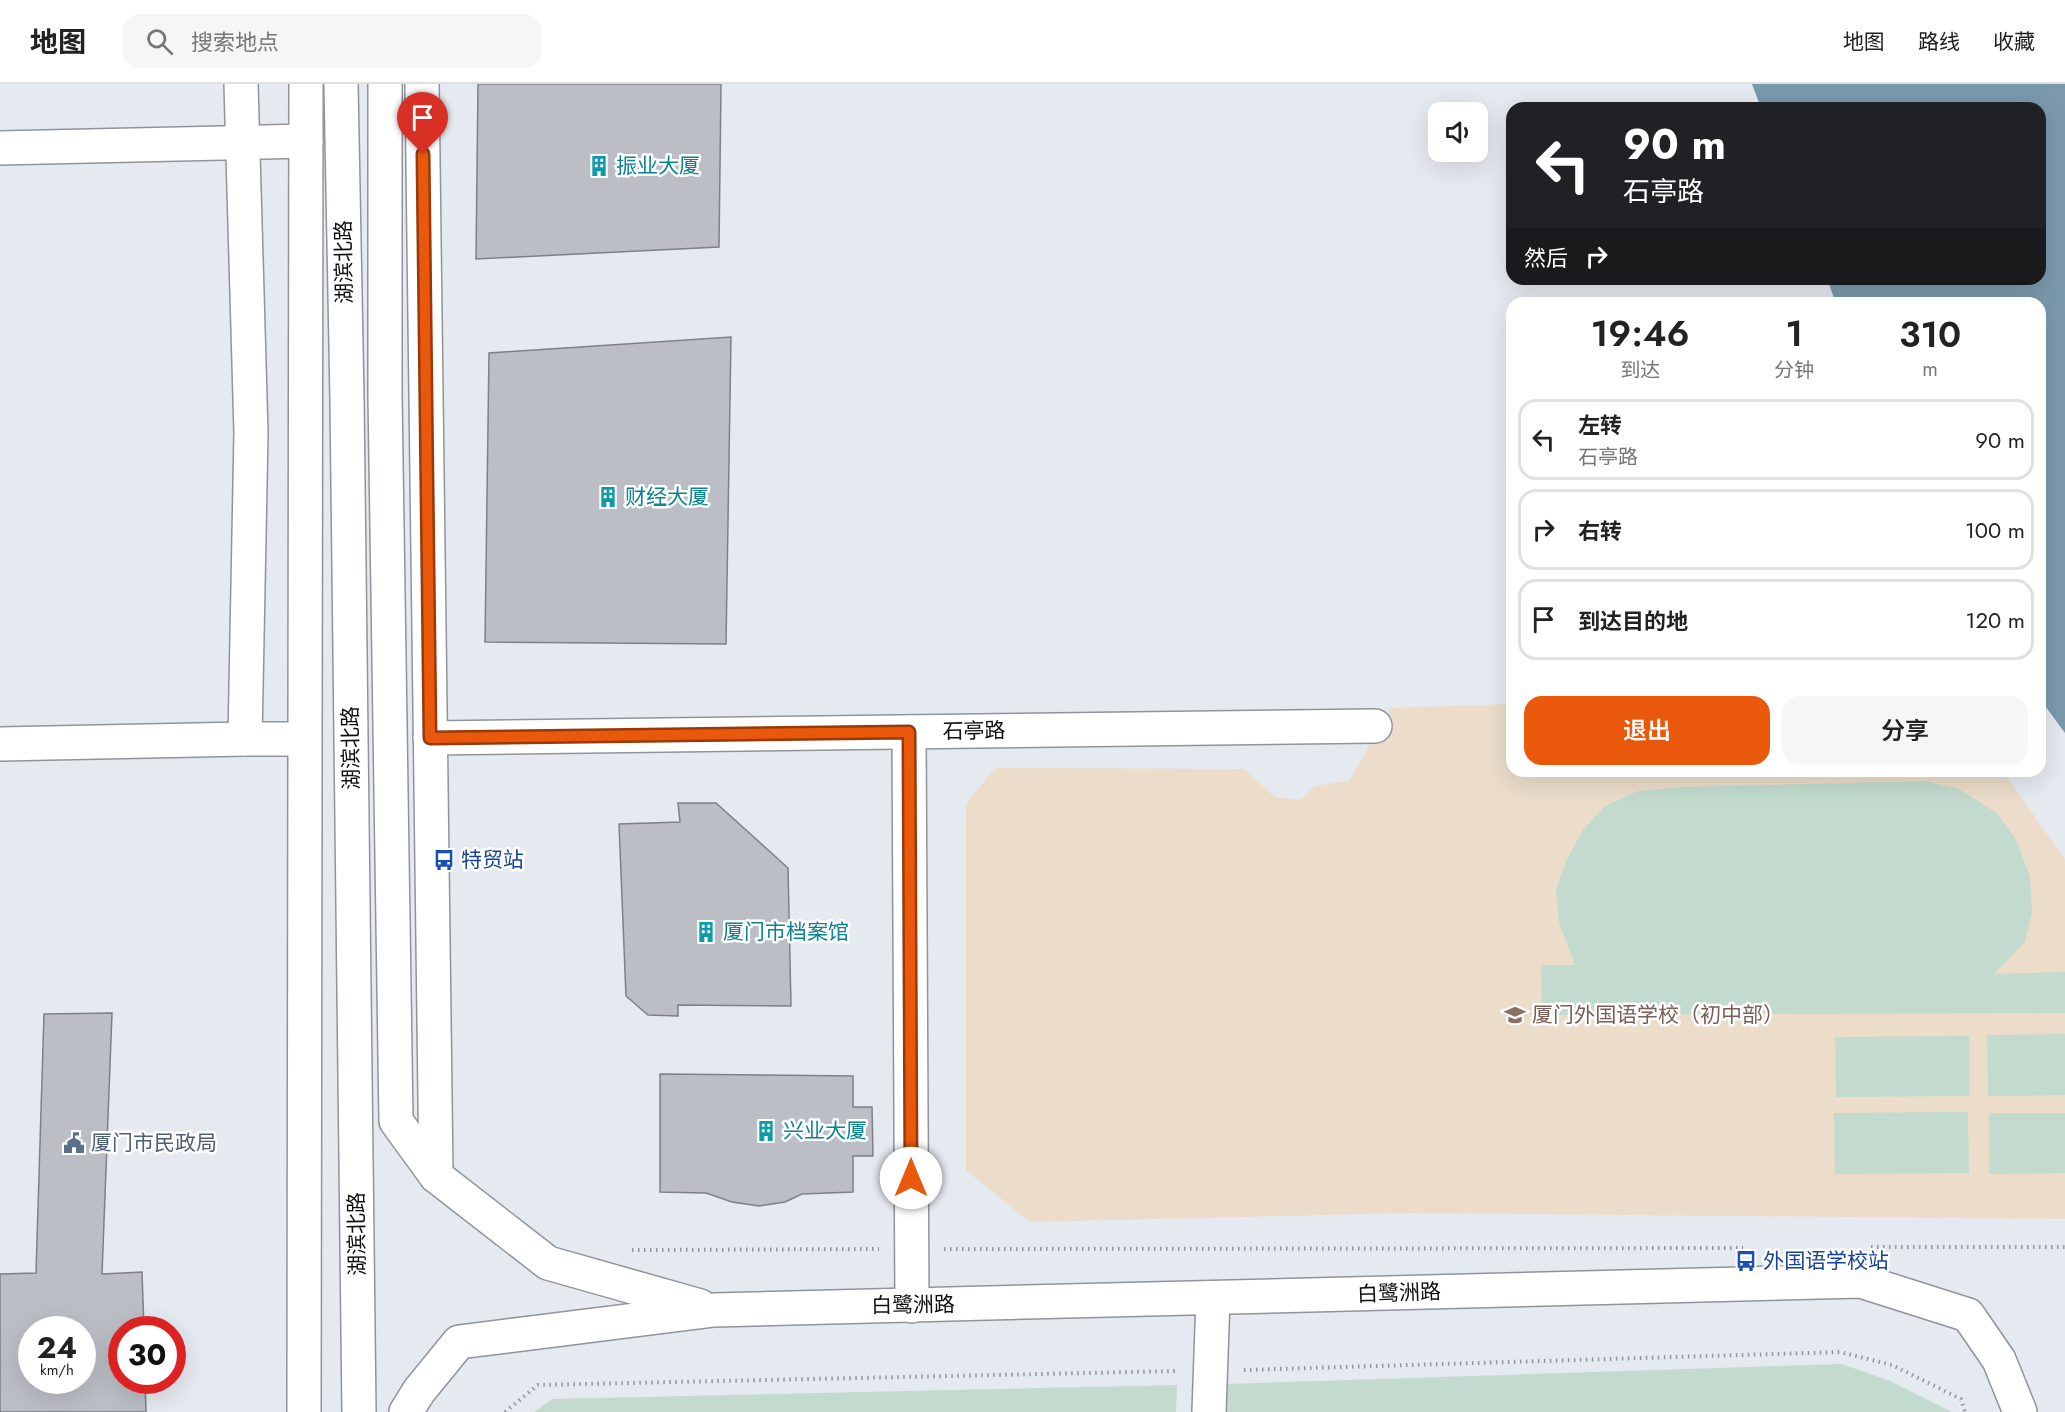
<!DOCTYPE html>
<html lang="zh">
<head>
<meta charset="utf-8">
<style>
  :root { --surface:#fff; --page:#f6f6f6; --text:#222; --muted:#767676; --line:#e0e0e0; --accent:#ea580c }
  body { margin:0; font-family:Jost,"Noto Sans SC",sans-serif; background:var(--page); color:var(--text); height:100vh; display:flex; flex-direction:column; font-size:22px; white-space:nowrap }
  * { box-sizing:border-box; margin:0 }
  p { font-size:20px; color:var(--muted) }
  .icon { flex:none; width:33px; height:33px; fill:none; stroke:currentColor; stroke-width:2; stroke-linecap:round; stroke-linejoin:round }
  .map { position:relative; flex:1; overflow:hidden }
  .panel { position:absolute; left:1506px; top:213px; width:540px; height:480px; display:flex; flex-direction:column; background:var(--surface); border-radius:18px; box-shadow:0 6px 24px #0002 }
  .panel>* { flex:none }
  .hud { position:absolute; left:1506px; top:18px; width:540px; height:183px; border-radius:18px; box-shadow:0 6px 24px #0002; background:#202124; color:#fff; overflow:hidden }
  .buttons { position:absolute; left:1428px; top:18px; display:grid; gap:12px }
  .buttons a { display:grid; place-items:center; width:60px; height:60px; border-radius:12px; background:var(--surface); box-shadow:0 6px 24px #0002; font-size:30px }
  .speed { position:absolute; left:18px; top:1232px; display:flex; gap:12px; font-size:30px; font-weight:700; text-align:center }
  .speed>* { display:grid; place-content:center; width:78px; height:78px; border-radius:50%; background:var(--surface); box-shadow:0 6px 24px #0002; line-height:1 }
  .speed small { font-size:15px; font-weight:400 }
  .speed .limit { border:9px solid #d22; background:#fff; color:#111 }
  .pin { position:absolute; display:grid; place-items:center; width:51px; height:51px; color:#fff; margin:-62px -26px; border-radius:50% 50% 50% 0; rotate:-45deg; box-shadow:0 0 6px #0007 }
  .pin .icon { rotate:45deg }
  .me { position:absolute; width:66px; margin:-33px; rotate:0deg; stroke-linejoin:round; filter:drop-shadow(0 0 4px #0008) }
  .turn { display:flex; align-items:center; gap:21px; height:126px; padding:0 18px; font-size:27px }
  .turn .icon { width:78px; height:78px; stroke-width:2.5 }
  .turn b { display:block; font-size:42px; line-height:51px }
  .then { display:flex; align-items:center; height:57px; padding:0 18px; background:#0003; gap:12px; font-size:22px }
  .eta { display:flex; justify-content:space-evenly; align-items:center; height:102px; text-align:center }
  .eta b { font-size:36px; font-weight:600; line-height:42px }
  .action { display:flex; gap:12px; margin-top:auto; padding:12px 18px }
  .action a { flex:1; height:69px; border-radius:18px; background:var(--accent); color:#fff; font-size:24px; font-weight:600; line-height:69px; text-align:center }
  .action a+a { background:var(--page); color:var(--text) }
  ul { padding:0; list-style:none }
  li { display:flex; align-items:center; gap:18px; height:81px; margin:0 12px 9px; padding:0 6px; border:3px solid var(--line); border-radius:18px }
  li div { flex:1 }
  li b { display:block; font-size:22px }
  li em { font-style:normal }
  header { display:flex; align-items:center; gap:36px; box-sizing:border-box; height:84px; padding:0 30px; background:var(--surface); border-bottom:2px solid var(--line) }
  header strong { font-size:28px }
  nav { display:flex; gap:33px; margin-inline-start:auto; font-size:21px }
  .search { width:420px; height:54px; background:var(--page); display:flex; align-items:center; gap:15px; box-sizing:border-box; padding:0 21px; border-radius:18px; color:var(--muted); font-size:22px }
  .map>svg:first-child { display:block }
  .education { fill:#ebddca }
  .green { fill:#c2dbce }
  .water { fill:#7b99ac }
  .building { fill:#bbbfc5; stroke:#7d8187; stroke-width:1.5; fill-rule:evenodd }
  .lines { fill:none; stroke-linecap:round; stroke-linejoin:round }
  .minor-casing { stroke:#90949a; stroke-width:36 }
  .major-casing { stroke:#90949a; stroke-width:36 }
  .path { stroke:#919499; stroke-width:4; stroke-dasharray:1.5 4.5; stroke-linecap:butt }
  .minor { stroke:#fff; stroke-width:33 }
  .major { stroke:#fff; stroke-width:33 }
  .route-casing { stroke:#983908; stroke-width:15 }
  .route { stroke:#ea580c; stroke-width:10 }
  .labels { text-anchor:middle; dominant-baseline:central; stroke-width:5; stroke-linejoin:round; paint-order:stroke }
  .culture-label { font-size:21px; fill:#0d838f; stroke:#fff; text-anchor:start }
  .street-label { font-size:21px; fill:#0c0e10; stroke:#fff }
  .transit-label { font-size:21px; fill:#164399; stroke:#fff; text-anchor:start }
  .education-label { font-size:21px; fill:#785e54; stroke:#fff; text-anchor:start }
  .service-label { font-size:21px; fill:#4e5e75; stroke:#fff; text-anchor:start }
</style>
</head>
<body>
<header>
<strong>地图</strong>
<div class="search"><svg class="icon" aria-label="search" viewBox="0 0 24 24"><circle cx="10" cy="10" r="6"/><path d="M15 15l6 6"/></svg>搜索地点</div>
<nav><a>地图</a><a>路线</a><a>收藏</a></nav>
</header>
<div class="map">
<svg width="2065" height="1328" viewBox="0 0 2065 1328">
  <rect width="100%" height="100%" fill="#e5e9f0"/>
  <polygon class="education" points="1512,620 1512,687 2003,687 2065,776 2065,1135 1410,1129 1030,1138 966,1086 966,720 995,684 1244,685 1275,713 1301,716 1314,702 1349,697 1372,657 1389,656 1389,624"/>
  <g class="green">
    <polygon points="1925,697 1959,705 1998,730 2016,756 2030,793 2032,828 2025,858 1994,890 2065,888 2065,929 1542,931 1541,881 1575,881 1559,838 1556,806 1567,775 1583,746 1605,722 1638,707 1685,703"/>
    <polygon points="2065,950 2065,1011 1988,1012 1987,951"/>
    <polygon points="1969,952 1969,1012 1836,1013 1835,953"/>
    <polygon points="1968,1028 1969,1089 1835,1090 1834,1029"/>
    <polygon points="1989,1029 2065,1029 2065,1089 1989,1090"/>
    <polygon points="1842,1280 1890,1297 1952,1328 1224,1328 1225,1300"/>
    <polygon points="1177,1301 1176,1328 534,1328 552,1315"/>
  </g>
  <polygon class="water" points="1752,0 2065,0 2065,649 2040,615 2040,219 1836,219 1827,195 2040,195 2040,24 1761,24"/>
  <g class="building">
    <polygon points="478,0 721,0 719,163 476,175"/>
    <polygon points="731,253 726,560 485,558 489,269"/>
    <polygon points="678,719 716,719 788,784 791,922 678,921 678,932 648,931 626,912 619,740 680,738"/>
    <path d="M 112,929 L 102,1190 L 142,1188 L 144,1245 L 122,1245 L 122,1296 L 145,1296 L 146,1328 L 0,1328 L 0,1190 L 36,1189 L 44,930 ZM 32,1245 L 82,1245 L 82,1296 L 32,1296 Z"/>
    <polygon points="660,990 853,992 853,1023 872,1023 873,1072 853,1072 853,1108 802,1110 785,1118 759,1122 732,1118 706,1109 660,1108"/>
  </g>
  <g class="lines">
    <defs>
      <g id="minor">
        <polyline points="241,0 251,349 245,655"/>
        <polyline points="422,0 436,1092"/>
        <polyline points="0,64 306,57"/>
        <polyline points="909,648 912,1222"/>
        <polyline points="430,654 1375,642"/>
        <polyline points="0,660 245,655 304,655"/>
        <polyline points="304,1328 306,0"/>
        <polyline points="1209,1328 1213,1214"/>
      </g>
      <g id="major">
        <polyline points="341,0 347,315 359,1328"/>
        <polyline points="385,0 385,311 396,1037 436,1092 548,1179 700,1222"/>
        <polyline points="406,1328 419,1307 459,1258 714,1226 1861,1197 1968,1231 1999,1276 2020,1328"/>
      </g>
    </defs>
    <use href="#minor" class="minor-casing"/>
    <use href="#major" class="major-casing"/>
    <g class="path">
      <polyline points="1871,1163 2065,1163"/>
      <polyline points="944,1165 1743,1164"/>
      <polyline points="632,1166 879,1165"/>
      <polyline points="1244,1286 1840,1268 1892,1281 1961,1315 1965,1328"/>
      <polyline points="505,1328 538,1301 1177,1287"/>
    </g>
    <use href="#minor" class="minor"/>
    <use href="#major" class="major"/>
  </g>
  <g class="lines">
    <defs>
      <polyline id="route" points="423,70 430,654 909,648 911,1094"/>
    </defs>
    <use href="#route" class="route-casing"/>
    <use href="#route" class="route"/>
  </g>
  <defs>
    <symbol id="building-bare" viewBox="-9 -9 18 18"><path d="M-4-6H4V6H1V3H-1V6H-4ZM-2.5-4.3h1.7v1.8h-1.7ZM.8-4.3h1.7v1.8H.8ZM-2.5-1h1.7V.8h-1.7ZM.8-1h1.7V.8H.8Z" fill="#0f9aa8" stroke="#fff" stroke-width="2.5" paint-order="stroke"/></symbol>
    <symbol id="bus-bare" viewBox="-9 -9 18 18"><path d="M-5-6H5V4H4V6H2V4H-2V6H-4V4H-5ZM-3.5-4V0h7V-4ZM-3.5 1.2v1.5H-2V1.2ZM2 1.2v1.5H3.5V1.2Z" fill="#1a4fb4" stroke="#fff" stroke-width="2.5" paint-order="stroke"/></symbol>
    <symbol id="school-bare" viewBox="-9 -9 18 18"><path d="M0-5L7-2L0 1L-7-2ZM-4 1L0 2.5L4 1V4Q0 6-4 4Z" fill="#8d6e63" stroke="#fff" stroke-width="2.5" paint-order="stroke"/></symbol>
    <symbol id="civic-bare" viewBox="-9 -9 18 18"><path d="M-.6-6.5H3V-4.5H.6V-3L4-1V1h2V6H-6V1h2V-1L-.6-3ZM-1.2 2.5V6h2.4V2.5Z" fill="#5c6f8a" stroke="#fff" stroke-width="2.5" paint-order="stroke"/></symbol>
  </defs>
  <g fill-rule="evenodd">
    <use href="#building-bare" x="584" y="67" width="30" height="30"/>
    <use href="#building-bare" x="593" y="398" width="30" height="30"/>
    <use href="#bus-bare" x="429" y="761" width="30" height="30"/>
    <use href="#building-bare" x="691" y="833" width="30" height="30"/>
    <use href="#school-bare" x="1500" y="916" width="30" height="30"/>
    <use href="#building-bare" x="751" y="1032" width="30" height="30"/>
    <use href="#civic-bare" x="59" y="1044" width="30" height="30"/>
    <use href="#bus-bare" x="1731" y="1162" width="30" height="30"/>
  </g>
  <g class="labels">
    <g class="culture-label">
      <text x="616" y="82">振业大厦</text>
      <text x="625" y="413">财经大厦</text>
      <text x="723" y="848">厦门市档案馆</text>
      <text x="783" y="1047">兴业大厦</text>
    </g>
    <g class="street-label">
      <text transform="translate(344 178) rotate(-91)">湖滨北路</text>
      <text transform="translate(974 647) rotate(-1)">石亭路</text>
      <text transform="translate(351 664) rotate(-91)">湖滨北路</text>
      <text transform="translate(357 1150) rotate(-91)">湖滨北路</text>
      <text transform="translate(1399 1209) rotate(-2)">白鹭洲路</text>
      <text transform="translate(913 1221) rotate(-1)">白鹭洲路</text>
    </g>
    <g class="transit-label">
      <text x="461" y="776">特贸站</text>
      <text x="1763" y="1177">外国语学校站</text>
    </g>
    <g class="education-label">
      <text x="1532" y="931">厦门外国语学校（初中部）</text>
    </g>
    <g class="service-label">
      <text x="91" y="1059">厦门市民政局</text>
    </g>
  </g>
</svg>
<div class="buttons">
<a><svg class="icon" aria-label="sound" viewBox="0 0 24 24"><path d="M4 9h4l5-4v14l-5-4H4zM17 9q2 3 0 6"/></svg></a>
</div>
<div class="speed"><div>24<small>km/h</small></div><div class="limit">30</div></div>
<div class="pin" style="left:423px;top:70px;background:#d93025"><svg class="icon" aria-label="arrive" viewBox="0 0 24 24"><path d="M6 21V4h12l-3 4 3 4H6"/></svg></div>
<svg class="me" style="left:911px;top:1094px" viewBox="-20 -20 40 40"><circle r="19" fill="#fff"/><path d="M0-13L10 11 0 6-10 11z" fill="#ea580c"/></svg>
<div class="hud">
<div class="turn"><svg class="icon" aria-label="left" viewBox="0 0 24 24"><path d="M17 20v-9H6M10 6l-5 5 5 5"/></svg><div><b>90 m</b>石亭路</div></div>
<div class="then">然后<svg class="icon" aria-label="right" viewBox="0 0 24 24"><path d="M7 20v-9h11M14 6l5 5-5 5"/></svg></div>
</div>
<section class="panel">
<div class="eta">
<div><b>19:46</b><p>到达</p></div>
<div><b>1</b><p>分钟</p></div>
<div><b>310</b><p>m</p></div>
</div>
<ul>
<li><svg class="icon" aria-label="left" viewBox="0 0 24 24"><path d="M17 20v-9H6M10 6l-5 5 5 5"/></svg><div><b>左转</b><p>石亭路</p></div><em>90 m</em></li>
<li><svg class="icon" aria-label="right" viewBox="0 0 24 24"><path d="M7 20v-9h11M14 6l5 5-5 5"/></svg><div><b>右转</b></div><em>100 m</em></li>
<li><svg class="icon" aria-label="arrive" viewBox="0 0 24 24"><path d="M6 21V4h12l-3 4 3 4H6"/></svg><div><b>到达目的地</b></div><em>120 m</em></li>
</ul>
<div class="action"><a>退出</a><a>分享</a></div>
</section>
</div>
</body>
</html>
